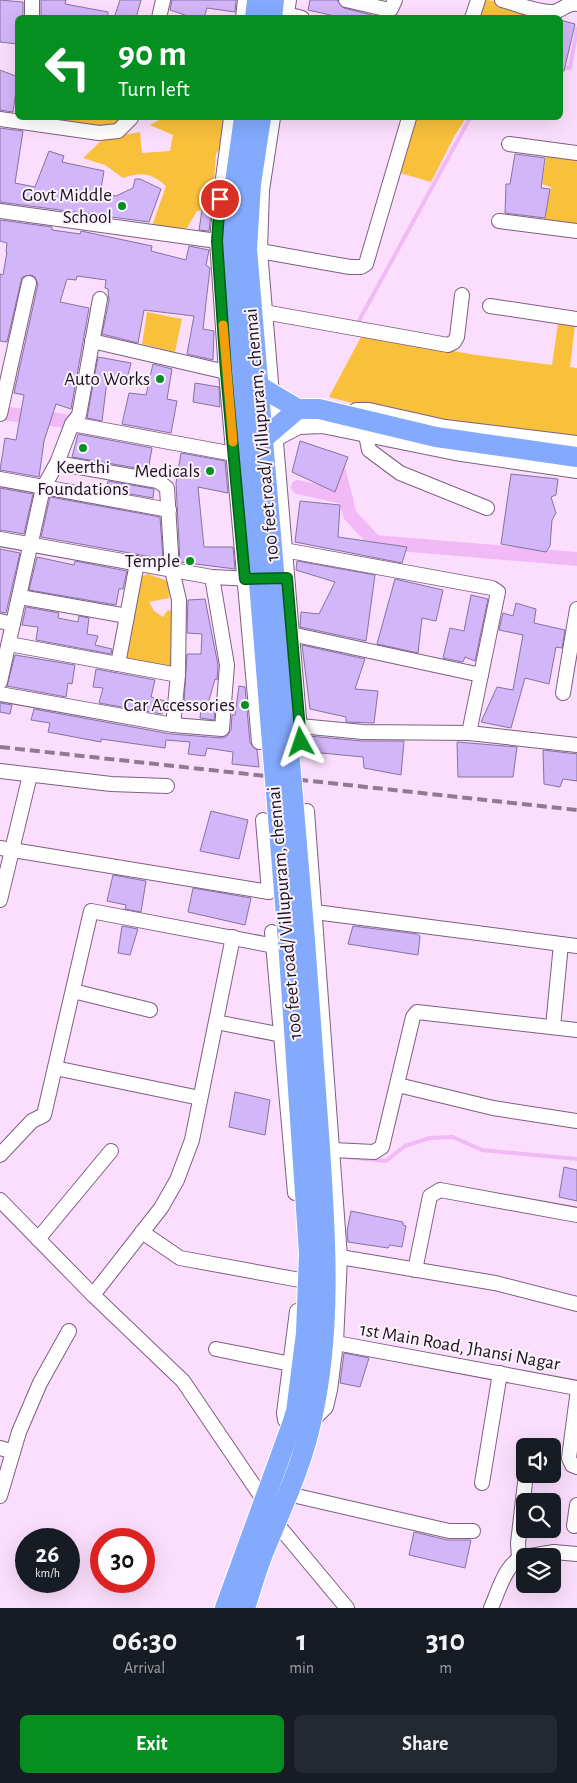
<!DOCTYPE html>
<html lang="en">
<head>
<meta charset="utf-8">
<style>
  :root { --surface:#171b24; --page:#242831; --text:#f1f3f6; --muted:#9ea1a6; --accent:#058f20 }
  body { margin:0; font-family:"Alegreya Sans",sans-serif; background:var(--page); color:var(--text); height:100vh; display:flex; flex-direction:column; font-size:19px; white-space:nowrap }
  * { box-sizing:border-box; margin:0 }
  p { font-size:16px; color:var(--muted) }
  .icon { flex:none; width:28px; height:28px; fill:none; stroke:currentColor; stroke-width:2; stroke-linecap:round; stroke-linejoin:round }
  .map { position:relative; height:1608px; overflow:hidden }
  .details { display:flex; flex-direction:column; background:var(--surface); flex:1 }
  .details>* { flex:none }
  .guide { position:absolute; left:15px; top:15px; width:548px; height:105px; border-radius:8px; box-shadow:0 5px 20px #0002; background:#058f20; color:#fff; overflow:hidden }
  .fabs { position:absolute; left:516px; top:1438px; display:grid; gap:10px }
  .fabs a { display:grid; place-items:center; width:45px; height:45px; border-radius:8px; background:var(--surface); box-shadow:0 5px 20px #0002; font-size:25px }
  .speed { position:absolute; left:15px; top:1528px; display:flex; gap:10px; font-size:25px; font-weight:700; text-align:center }
  .speed>* { display:grid; place-content:center; width:65px; height:65px; border-radius:50%; background:var(--surface); box-shadow:0 5px 20px #0002; line-height:1 }
  .speed small { font-size:12px; font-weight:400 }
  .speed .limit { border:8px solid #d22; background:#fff; color:#111 }
  .pin { position:absolute; display:grid; place-items:center; width:42px; height:42px; color:#fff; margin:-21px; border:2px solid #fff; border-radius:50%; box-shadow:0 1px 5px #0007 }
  .me { position:absolute; width:55px; margin:-28px; rotate:355deg; stroke-linejoin:round; filter:drop-shadow(0 0 4px #0008) }
  .turn { display:flex; align-items:center; gap:18px; height:105px; padding:0 20px; font-size:22px }
  .turn .icon { width:65px; height:65px; stroke-width:2.5 }
  .turn b { display:block; font-size:35px; line-height:42px }
  .eta { display:flex; justify-content:space-evenly; align-items:center; height:85px; text-align:center }
  .eta b { font-size:30px; font-weight:700; line-height:35px }
  .primary-button { display:flex; gap:10px; margin-top:auto; padding:10px 20px }
  .primary-button a { flex:1; height:58px; border-radius:8px; background:var(--accent); color:#fff; font-size:20px; font-weight:700; line-height:58px; text-align:center }
  .primary-button a+a { background:var(--page); color:var(--text) }
  .map>svg:first-child { display:block }
  .green { fill:#f9c03b }
  .lines { fill:none; stroke-linecap:round; stroke-linejoin:round }
  .stream { stroke:#f1b9f5; stroke-width:4 }
  .canal { stroke:#f1b9f5; stroke-width:14 }
  .building { fill:#d3b5fa; stroke:#85739d }
  .minor-casing { stroke:#7e5e81; stroke-width:16 }
  .highway-casing { stroke:#fff; stroke-width:22 }
  .minor { stroke:#fff; stroke-width:14 }
  .highway { stroke:#83aafd; stroke-width:20 }
  .rail { stroke:#8f7a90; stroke-width:4; stroke-dasharray:10 5; stroke-linecap:butt }
  .highway-bridge-casing { stroke:#fff; stroke-width:22; stroke-linecap:butt }
  .highway-bridge { stroke:#83aafd; stroke-width:20 }
  .route-casing { stroke:#035d15; stroke-width:12 }
  .route { stroke:#058f20; stroke-width:9 }
  .slow { stroke:#f59e0b; stroke-width:9 }
  .poi-dot { fill:#058f20; stroke:#fbf3fb; stroke-width:2 }
  .labels { text-anchor:middle; dominant-baseline:central; stroke-width:4; stroke-linejoin:round; paint-order:stroke }
  .poi-label { font-size:19px; fill:#1e111f; stroke:#fbf3fb; text-anchor:end }
  .street-label { font-size:19px; fill:#1e111f; stroke:#fbf3fb }
</style>
</head>
<body>
<div class="map">
<svg width="577" height="1608" viewBox="0 0 577 1608">
  <rect width="100%" height="100%" fill="#fbdefd"/>
  <g class="green">
    <polygon points="485,0 487,0 528,6 523,17 472,18"/>
    <polygon points="56,118 124,118 121,124 95,129 55,122"/>
    <path d="M 163,118 L 223,118 L 222,145 L 216,154 L 212,207 L 197,211 L 187,228 L 170,229 L 152,226 L 166,186 C 151,172 140,172 123,178 L 105,165 L 83,158 L 104,138 L 140,132 L 142,153 L 170,151 L 173,135 L 150,125 Z"/>
    <polygon points="411,118 466,118 455,135 431,182 397,172"/>
    <polygon points="547,152 577,154 577,229 543,227 551,187 542,184"/>
    <polygon points="147,312 182,319 175,352 142,344"/>
    <polygon points="558,323 575,325 570,367 577,368 577,442 445,427 329,397 362,335 476,355 552,365"/>
    <polygon points="148,574 168,581 169,598 149,602 154,611 163,617 168,610 173,612 171,667 123,661 142,576"/>
  </g>
  <g class="lines">
    <g class="stream">
      <polyline points="560,68 570,68 577,29"/>
      <polyline points="356,326 470,118"/>
      <polyline points="345,1157 386,1161 405,1146 430,1138 453,1137 482,1150 577,1159"/>
    </g>
    <g class="canal">
      <polyline points="0,413 59,420 84,426"/>
      <polyline points="337,464 350,515 375,542 577,559"/>
      <polyline points="298,487 346,498"/>
    </g>
  </g>
  <g class="building">
    <polygon points="0,0 23,2 23,18 18,18 18,44 0,42"/>
    <polygon points="41,0 66,0 65,4 108,12 108,18 41,18"/>
    <polygon points="120,0 141,0 136,18 114,18"/>
    <polygon points="172,0 236,0 235,12 207,8 204,18 194,18 170,10"/>
    <polygon points="310,0 337,0 344,8 383,18 344,18 308,10"/>
    <polygon points="560,20 575,24 564,71 560,71"/>
    <polygon points="0,70 18,77 13,112 0,110"/>
    <polygon points="0,128 23,131 15,183 35,187 49,151 64,156 62,162 104,171 100,194 116,196 133,188 135,179 140,179 161,189 149,222 0,202"/>
    <polygon points="515,154 545,158 541,188 550,189 545,218 505,213 506,184 510,184"/>
    <polygon points="202,210 211,212 209,231 199,230"/>
    <polygon points="0,220 52,227 52,230 80,234 81,231 152,246 151,251 186,260 189,246 209,250 206,265 210,268 203,329 214,331 213,360 187,354 194,316 144,310 138,343 102,334 109,301 108,289 105,288 106,280 77,276 76,280 67,279 60,302 89,308 71,409 56,404 44,441 39,477 0,470 5,438 16,440 24,395 14,393 38,284 35,277 31,275 22,277 7,342 0,341 0,274 3,275 7,252 6,252 7,243 0,241"/>
    <polygon points="98,357 131,363 126,383 107,381 102,421 87,418"/>
    <polygon points="153,364 172,369 167,399 177,401 171,433 122,424 129,393 146,395"/>
    <polygon points="195,383 219,387 220,407 193,402"/>
    <polygon points="78,434 152,448 148,470 72,457"/>
    <polygon points="300,441 348,457 335,492 292,472"/>
    <polygon points="181,453 225,461 228,493 198,487 204,547 233,547 235,569 180,562 176,483"/>
    <polygon points="511,474 558,479 556,495 551,497 556,513 552,520 550,546 546,552 501,544"/>
    <polygon points="108,481 154,489 153,498 107,490"/>
    <polygon points="0,488 33,494 24,534 0,530"/>
    <polygon points="50,497 160,517 163,559 41,537"/>
    <polygon points="300,501 340,505 338,537 407,547 402,563 295,542"/>
    <polygon points="0,549 20,553 6,613 0,612"/>
    <polygon points="37,557 74,565 75,561 127,571 123,589 119,589 116,605 29,590"/>
    <polygon points="297,561 375,575 366,641 300,627 301,612 319,614 335,582 296,570"/>
    <polygon points="395,579 443,590 436,621 422,618 418,653 377,644"/>
    <polygon points="471,595 488,599 475,661 465,657 463,662 443,658 450,628 464,631"/>
    <polygon points="205,599 218,665 217,680 215,679 207,707 184,703 187,654 201,654 202,634 187,633 188,600"/>
    <polygon points="516,603 536,609 534,623 565,630 562,648 556,647 549,684 525,678 511,728 481,722 497,687 513,690 523,635 499,630 503,613 513,616"/>
    <polygon points="26,607 59,613 58,618 78,622 79,616 89,618 87,634 98,636 95,645 112,649 111,654 36,640 38,627 22,625"/>
    <polygon points="302,645 365,659 355,689 378,691 374,723 346,722 346,717 310,709"/>
    <polygon points="15,655 75,665 72,684 68,683 66,697 7,686"/>
    <polygon points="96,669 155,680 151,697 165,701 162,714 99,703 103,688 93,687"/>
    <polygon points="239,686 245,687 250,743 257,750 259,767 232,764 233,752 207,748 205,756 188,754 190,742 166,740 165,748 101,739 101,742 48,732 50,723 31,720 34,709 171,734 222,738 226,737 231,730 232,715 235,715"/>
    <polygon points="0,703 12,705 10,714 0,712"/>
    <polygon points="201,709 215,712 214,720 200,718"/>
    <polygon points="309,736 362,741 404,741 401,775 364,768 363,757 311,752"/>
    <polygon points="457,742 517,747 513,777 458,777"/>
    <polygon points="543,750 577,754 577,781 563,779 560,787 544,784"/>
    <polygon points="211,811 248,820 239,859 200,851"/>
    <polygon points="113,875 146,881 141,912 125,909 126,905 107,901"/>
    <polygon points="193,888 251,898 245,925 188,912"/>
    <polygon points="122,926 138,929 130,955 118,953"/>
    <polygon points="353,926 417,934 420,936 418,955 348,944"/>
    <polygon points="235,1092 270,1100 265,1135 229,1127"/>
    <polygon points="564,1167 577,1170 577,1201 559,1197"/>
    <polygon points="351,1211 403,1222 403,1225 406,1226 402,1247 390,1245 388,1248 348,1242 347,1231"/>
    <polygon points="344,1353 369,1358 360,1387 340,1383"/>
    <polygon points="414,1532 447,1540 471,1540 465,1568 409,1555"/>
  </g>
  <g class="lines">
    <defs>
      <g id="minor">
        <polyline points="346,0 385,9 391,9 395,0"/>
        <path d="M 502,0 C 517,4 536,12 552,12 C 561,12 567,2 577,4"/>
        <polyline points="287,14 302,18"/>
        <polyline points="32,18 32,0"/>
        <polyline points="159,18 163,0"/>
        <polyline points="243,18 245,0"/>
        <polyline points="286,18 289,0"/>
        <polyline points="472,18 478,0"/>
        <polyline points="231,118 222,186 217,241 226,372 259,742"/>
        <polyline points="273,118 262,190 260,251 301,742"/>
        <polyline points="0,119 99,133 118,131 131,118"/>
        <polyline points="509,144 577,153"/>
        <polyline points="0,211 217,241"/>
        <polyline points="499,221 577,231"/>
        <polyline points="260,251 350,267 361,267 366,264 409,118"/>
        <polyline points="490,306 577,319"/>
        <polyline points="264,312 448,345 454,342 457,337 462,295"/>
        <polyline points="92,341 226,372"/>
        <polyline points="0,414 29,283"/>
        <polyline points="351,416 356,410 369,410 445,427 577,443"/>
        <polyline points="72,424 234,454"/>
        <polyline points="366,435 369,450 400,473 487,508"/>
        <polyline points="276,439 299,427 322,426 455,453 577,471"/>
        <polyline points="57,463 158,481 167,488 172,570 179,600 178,675 173,725"/>
        <polyline points="0,479 169,510"/>
        <polyline points="0,539 212,577 253,579"/>
        <polyline points="284,550 492,588 498,592 469,733"/>
        <polyline points="20,597 127,616"/>
        <polyline points="0,621 13,624"/>
        <polyline points="291,634 481,675"/>
        <polyline points="9,644 178,675"/>
        <polyline points="118,664 137,563"/>
        <polyline points="0,682 43,488 57,463 72,424 79,415 100,299"/>
        <polyline points="563,693 577,609"/>
        <polyline points="0,694 173,725 222,729 227,665 212,577"/>
        <polyline points="300,726 363,732 469,733 577,745"/>
        <polyline points="0,771 111,784 167,786"/>
        <polyline points="307,811 340,1257 336,1343 330,1390 326,1407 312,1421"/>
        <polyline points="0,848 269,892 263,820"/>
        <polyline points="0,900 30,775"/>
        <polyline points="315,912 577,946"/>
        <polyline points="272,932 295,1193"/>
        <polyline points="73,991 150,1010"/>
        <polyline points="216,1022 282,1035"/>
        <polyline points="553,1027 561,944"/>
        <polyline points="55,1068 200,1098"/>
        <polyline points="398,1085 493,1108 577,1121"/>
        <polyline points="333,1150 374,1152 382,1147 413,1017 417,1012 577,1030"/>
        <polyline points="0,1155 32,1121 44,1115 91,911 275,946"/>
        <polyline points="0,1200 93,1295 183,1381 265,1502"/>
        <polyline points="142,1232 180,1258 300,1280"/>
        <polyline points="38,1239 111,1151"/>
        <polyline points="340,1257 495,1283 577,1304"/>
        <polyline points="415,1270 430,1196 440,1190 577,1215"/>
        <polyline points="93,1295 161,1208 177,1180 192,1140 233,937"/>
        <polyline points="336,1343 577,1388"/>
        <polyline points="216,1349 291,1364"/>
        <polyline points="577,1397 569,1458 572,1465 577,1467"/>
        <polyline points="291,1427 285,1420 284,1413 297,1311"/>
        <polyline points="0,1448 13,1452"/>
        <polyline points="482,1483 500,1373"/>
        <polyline points="288,1494 449,1531 473,1531"/>
        <polyline points="0,1496 19,1432 40,1383 69,1331"/>
        <polyline points="277,1524 347,1608"/>
        <polyline points="574,1526 577,1505"/>
        <polyline points="530,1556 554,1552 577,1554"/>
        <polyline points="519,1558 518,1543 526,1474"/>
        <path d="M 491,1608 C 498,1593 506,1560 525,1557"/>
      </g>
      <g id="highway">
        <polyline points="255,18 257,0"/>
        <polyline points="272,18 274,0"/>
        <polyline points="231,248 232,204 244,118"/>
        <polyline points="247,249 251,184 261,118"/>
        <polyline points="225,1608 291,1427 296,1412 306,1333 309,1253 288,941"/>
        <path d="M 245,1608 C 251,1590 256,1572 263,1554 C 280,1511 301,1469 311,1423 C 332,1333 326,1239 320,1148 C 315,1079 310,1009 305,940"/>
      </g>
    </defs>
    <use href="#minor" class="minor-casing"/>
    <use href="#highway" class="highway-casing"/>
    <use href="#minor" class="minor"/>
    <use href="#highway" class="highway"/>
    <polyline class="rail" points="0,747 577,810"/>
    <defs>
      <g id="highway-bridge">
        <path d="M 231,248 C 236,340 241,430 254,521 L 288,941"/>
        <polyline points="247,249 305,940"/>
        <polyline points="259,386 298,409 319,409 436,437 577,457"/>
        <polyline points="263,439 298,409"/>
      </g>
    </defs>
    <use href="#highway-bridge" class="highway-bridge-casing"/>
    <use href="#highway-bridge" class="highway-bridge"/>
  </g>
  <g class="lines">
    <defs>
      <polyline id="route" points="220,199 217,241 226,372 245,579 287,578 301,742"/>
    </defs>
    <use href="#route" class="route-casing"/>
    <use href="#route" class="route"/>
    <polyline class="slow" points="223,325 233,442"/>
  </g>
  <g class="poi-dot">
    <circle cx="122" cy="206" r="5"/>
    <circle cx="160" cy="379" r="5"/>
    <circle cx="83" cy="448" r="5"/>
    <circle cx="210" cy="471" r="5"/>
    <circle cx="190" cy="561" r="5"/>
    <circle cx="245" cy="705" r="5"/>
  </g>
  <g class="labels">
    <g class="poi-label">
      <text x="112" y="195">Govt Middle<tspan x="112" dy="22">School</tspan></text>
      <text x="150" y="379">Auto Works</text>
      <text x="83" y="467" text-anchor="middle">Keerthi<tspan x="83" dy="22">Foundations</tspan></text>
      <text x="200" y="471">Medicals</text>
      <text x="180" y="561">Temple</text>
      <text x="235" y="705">Car Accessories</text>
    </g>
    <g class="street-label">
      <text transform="translate(262 435) rotate(-95)">100 feet road/ Villupuram, chennai</text>
      <text transform="translate(285 913) rotate(-95)">100 feet road/ Villupuram, chennai</text>
      <text transform="translate(460 1347) rotate(10)">1st Main Road, Jhansi Nagar</text>
    </g>
  </g>
</svg>
<div class="fabs">
<a><svg class="icon" aria-label="sound" viewBox="0 0 24 24"><path d="M4 9h4l5-4v14l-5-4H4zM17 9q2 3 0 6"/></svg></a>
<a><svg class="icon" aria-label="search" viewBox="0 0 24 24"><circle cx="10" cy="10" r="6"/><path d="M15 15l6 6"/></svg></a>
<a><svg class="icon" aria-label="layers" viewBox="0 0 24 24"><path d="M12 4l9 5-9 5-9-5zM3 14l9 5 9-5"/></svg></a>
</div>
<div class="speed"><div>26<small>km/h</small></div><div class="limit">30</div></div>
<div class="pin" style="left:220px;top:199px;background:#d93025"><svg class="icon" aria-label="arrive" viewBox="0 0 24 24"><path d="M6 21V4h12l-3 4 3 4H6"/></svg></div>
<svg class="me" style="left:301px;top:742px" viewBox="-20 -20 40 40"><path d="M0-17L14 15 0 8-14 15z" fill="#058f20" stroke="#fff" stroke-width="4"/></svg>
<div class="guide">
<div class="turn"><svg class="icon" aria-label="left" viewBox="0 0 24 24"><path d="M17 20v-9H6M10 6l-5 5 5 5"/></svg><div><b>90 m</b>Turn left</div></div>
</div>
</div>
<section class="details">
<div class="eta">
<div><b>06:30</b><p>Arrival</p></div>
<div><b>1</b><p>min</p></div>
<div><b>310</b><p>m</p></div>
</div>
<div class="primary-button"><a>Exit</a><a>Share</a></div>
</section>
</body>
</html>
